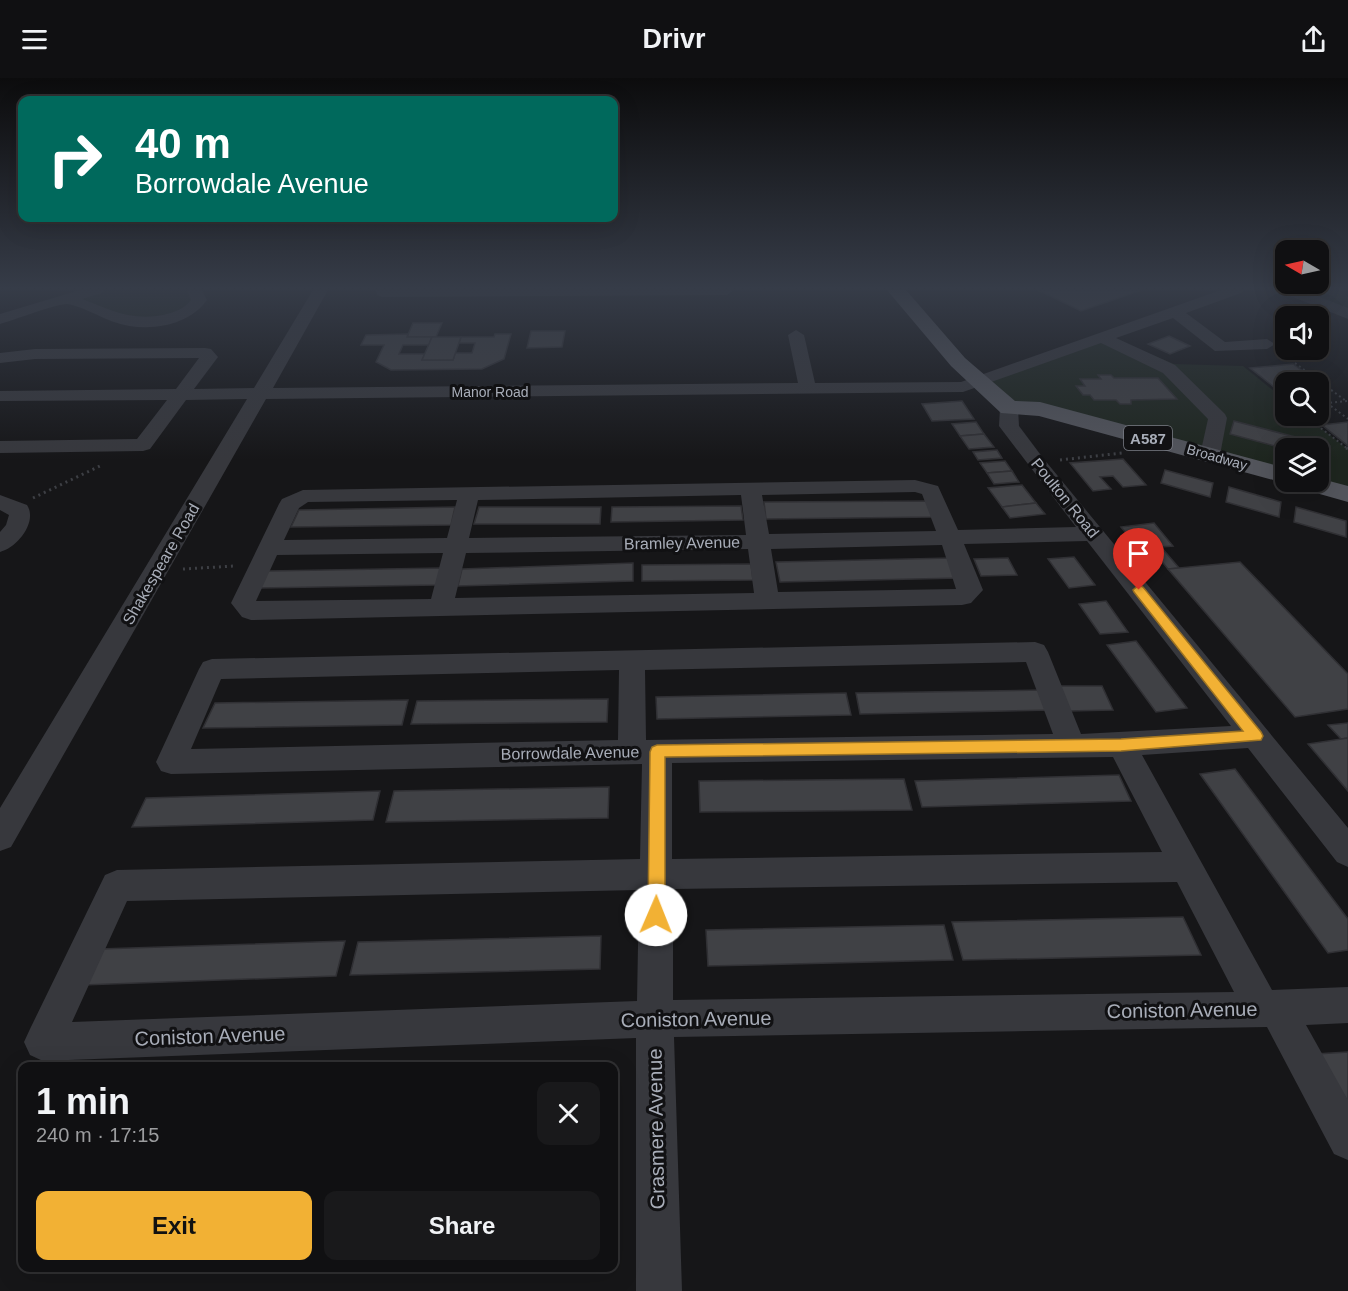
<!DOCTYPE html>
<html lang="en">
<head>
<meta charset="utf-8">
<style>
  :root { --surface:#101012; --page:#19191b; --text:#f1f3f6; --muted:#9c9d9f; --line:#303032; --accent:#f2b134 }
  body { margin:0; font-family:Arial,sans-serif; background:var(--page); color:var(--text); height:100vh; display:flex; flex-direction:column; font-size:22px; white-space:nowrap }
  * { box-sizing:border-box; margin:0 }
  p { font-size:20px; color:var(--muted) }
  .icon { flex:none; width:33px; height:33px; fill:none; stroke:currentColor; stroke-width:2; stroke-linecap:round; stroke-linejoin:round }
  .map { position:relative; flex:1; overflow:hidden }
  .drawer { position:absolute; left:18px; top:984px; width:600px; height:210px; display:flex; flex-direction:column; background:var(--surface); border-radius:12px; box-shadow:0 6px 24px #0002,0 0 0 2px var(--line) }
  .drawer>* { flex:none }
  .hud { position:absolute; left:18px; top:18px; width:600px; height:126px; border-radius:12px; box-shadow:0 6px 24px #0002,0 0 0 2px var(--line); background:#00695c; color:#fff; overflow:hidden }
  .needle { width:39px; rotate:279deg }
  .tools { position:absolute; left:1275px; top:162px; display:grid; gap:12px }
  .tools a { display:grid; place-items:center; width:54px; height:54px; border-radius:12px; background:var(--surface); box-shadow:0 6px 24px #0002,0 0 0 2px var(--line); font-size:30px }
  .pin { position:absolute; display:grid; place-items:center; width:51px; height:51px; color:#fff; margin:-62px -26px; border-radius:50% 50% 50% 0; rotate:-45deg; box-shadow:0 0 6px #0007 }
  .pin .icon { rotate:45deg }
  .me { position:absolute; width:66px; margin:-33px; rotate:1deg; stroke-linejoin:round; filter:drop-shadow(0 0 4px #0008) }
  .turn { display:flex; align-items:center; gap:21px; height:126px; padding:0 18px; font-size:27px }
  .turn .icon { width:78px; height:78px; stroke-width:2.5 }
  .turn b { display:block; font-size:42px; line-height:51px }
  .round { display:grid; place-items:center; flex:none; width:63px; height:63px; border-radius:12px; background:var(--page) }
  .head { display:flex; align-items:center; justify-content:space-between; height:102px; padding:0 18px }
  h1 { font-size:36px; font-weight:800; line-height:45px }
  .button { display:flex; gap:12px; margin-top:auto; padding:12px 18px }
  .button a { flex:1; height:69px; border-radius:12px; background:var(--accent); color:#111; font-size:24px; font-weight:800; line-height:69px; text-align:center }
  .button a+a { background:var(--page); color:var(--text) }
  header { display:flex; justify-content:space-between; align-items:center; height:78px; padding:0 18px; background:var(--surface); font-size:27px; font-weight:800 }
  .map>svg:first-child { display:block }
  .green { fill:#1e261f }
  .building { fill:#404145; stroke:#303034; stroke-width:1.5 }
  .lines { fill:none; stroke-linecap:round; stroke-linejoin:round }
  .path-far1 { stroke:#3d3f44; stroke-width:2; stroke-dasharray:2 3; stroke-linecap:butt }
  .path { stroke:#3d3f44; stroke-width:3; stroke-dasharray:2 4; stroke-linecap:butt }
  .minor { fill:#37383d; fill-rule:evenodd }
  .major { fill:#53555c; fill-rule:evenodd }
  .route { fill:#f2b134; stroke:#9d7322; stroke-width:1.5 }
  .labels { text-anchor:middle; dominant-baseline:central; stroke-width:6; stroke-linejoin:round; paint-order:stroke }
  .far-street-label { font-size:14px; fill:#a8adb8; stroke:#111113 }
  .shield { fill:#111113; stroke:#7b7e86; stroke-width:1.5 }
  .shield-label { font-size:15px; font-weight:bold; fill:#a8adb8 }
  .street-label { font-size:16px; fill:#a8adb8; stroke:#111113 }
  .near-street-label { font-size:20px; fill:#a8adb8; stroke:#111113 }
</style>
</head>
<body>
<header><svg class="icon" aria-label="menu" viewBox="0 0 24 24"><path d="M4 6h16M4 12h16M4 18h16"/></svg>Drivr<svg class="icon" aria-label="share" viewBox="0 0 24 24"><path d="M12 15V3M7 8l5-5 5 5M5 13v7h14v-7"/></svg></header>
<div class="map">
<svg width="1348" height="1213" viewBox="0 0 1348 1213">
  <rect width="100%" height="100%" fill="#161618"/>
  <g class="green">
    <polygon points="97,212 194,212 199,222 152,245 70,224"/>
    <polygon points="1288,212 1333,212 1348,218 1348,236"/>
    <polygon points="1108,258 1174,286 1243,288 1285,322 1286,338 1305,338 1348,371 1348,416 1304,404 1318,404 1318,370 1286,370 1285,398 1009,330 980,304"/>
  </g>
  <g class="building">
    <polygon points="1038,212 1142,212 1081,233"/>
    <polygon points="413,245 442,245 436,259 407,259"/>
    <polygon points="531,253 565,253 562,269 527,270"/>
    <polygon points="408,256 407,259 432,259 429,267 403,267 399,276 425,276 422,282 453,282 455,275 472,275 475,265 459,265 461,259 494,259 495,256 511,256 504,281 482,291 391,292 376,284 384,267 361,267 366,257"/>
    <polygon points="1169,258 1190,268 1170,276 1148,266"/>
    <polygon points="432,259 461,259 453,282 422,282"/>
    <polygon points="1293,286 1318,304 1286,304 1286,308 1274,309 1250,290"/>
    <polygon points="1098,297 1111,297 1114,300 1158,300 1177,321 1131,322 1131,326 1120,326 1116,322 1094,322 1090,317 1083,317 1076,308 1085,308 1080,301 1101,301"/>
    <polygon points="962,323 974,341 932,343 922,326"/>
    <polygon points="1234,343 1330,368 1329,382 1318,379 1318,370 1286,371 1230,356"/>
    <polygon points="976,344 984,356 960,358 952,346"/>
    <polygon points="1348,344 1348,368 1322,347"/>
    <polygon points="984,356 994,369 969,371 960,358"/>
    <polygon points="997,372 1002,380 978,382 973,374"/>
    <polygon points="1123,381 1146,407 1123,409 1113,398 1100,399 1111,411 1093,413 1070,385"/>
    <polygon points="1005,383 1012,393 987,395 980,385"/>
    <polygon points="1165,392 1213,405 1210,419 1161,405"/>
    <polygon points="1012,393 1019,404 994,406 987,395"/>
    <polygon points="1022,407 1036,425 1002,429 988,410"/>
    <polygon points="1229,409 1281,424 1279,439 1226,424"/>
    <polygon points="928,423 934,439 766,441 764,424"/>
    <polygon points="1036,425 1045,436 1010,440 1002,429"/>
    <polygon points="741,428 743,442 611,444 612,429"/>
    <polygon points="455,429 451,447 291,449 299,432"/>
    <polygon points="479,429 601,429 600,446 474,446"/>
    <polygon points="1296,429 1346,443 1346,459 1294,444"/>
    <polygon points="1154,445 1173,468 1161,469 1179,490 1168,491 1154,474 1142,474 1121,449"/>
    <polygon points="1074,479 1095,507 1069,510 1048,481"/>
    <polygon points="951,480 960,500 780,504 776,484"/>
    <polygon points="1008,480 1017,497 981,498 974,481"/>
    <polygon points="1240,484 1348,596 1348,631 1295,639 1168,491"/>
    <polygon points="633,485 633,503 458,508 462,491"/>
    <polygon points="751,486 753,502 642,503 642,487"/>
    <polygon points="441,490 437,507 260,510 268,493"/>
    <polygon points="1106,523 1128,554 1100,556 1079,526"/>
    <polygon points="1136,563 1187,630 1156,634 1107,567"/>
    <polygon points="1057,608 1102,608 1113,632 1068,633"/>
    <polygon points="1044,612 1053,632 860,636 856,615"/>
    <polygon points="846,615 851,637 657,641 656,619"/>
    <polygon points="608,621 607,644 411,646 417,623"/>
    <polygon points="408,622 402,647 203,650 215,625"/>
    <polygon points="1348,645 1348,660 1341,661 1328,647"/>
    <polygon points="1348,660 1348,713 1308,666"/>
    <polygon points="1235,691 1348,841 1348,872 1328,875 1200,696"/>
    <polygon points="1119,697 1131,723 922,729 915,703"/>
    <polygon points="904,701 912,732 700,734 699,703"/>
    <polygon points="609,709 608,740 386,744 394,713"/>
    <polygon points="380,713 373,742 132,749 146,720"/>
    <polygon points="1183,839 1201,877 963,882 952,844"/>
    <polygon points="944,847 953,882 708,888 706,852"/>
    <polygon points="601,858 600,891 350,897 358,864"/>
    <polygon points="345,863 336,898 83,907 99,871"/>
    <polygon points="1348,974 1348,1029 1316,976"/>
  </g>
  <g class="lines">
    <g class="path-far1">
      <polyline points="1295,285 1346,323"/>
      <polyline points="1347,323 1327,325 1348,341"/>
      <polyline points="1318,326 1327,325"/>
      <polyline points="1305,338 1348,371"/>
    </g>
    <g class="path">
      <polyline points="1346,370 1348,371"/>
      <polyline points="1060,382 1122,375"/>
      <polyline points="33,420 102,387"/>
      <polyline points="183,491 235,488"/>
    </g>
    <g class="minor">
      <path d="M 80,212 L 104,212 L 102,215 L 82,221 C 111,232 131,243 163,237 C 175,234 184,231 191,222 L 187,212 L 202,212 L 207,222 C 188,249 145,255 114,244 C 102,240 79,227 67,226 C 56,226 14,242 0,246 L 0,236 Z"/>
      <polygon points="313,212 328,212 273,310 798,305 788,257 796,252 804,257 815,305 961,304 1221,212 1243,212 1241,215 1186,235 1225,264 1267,261 1275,266 1267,271 1215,273 1173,240 1116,260 1175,287 1225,336 1227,340 1220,377 1217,381 1203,381 1200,377 1208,341 1163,295 1101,265 963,314 266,321 11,769 0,773 0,730 247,321 186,322 150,371 143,373 0,375 0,363 137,361 167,322 0,323 0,313 176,311 199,280 35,281 0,285 0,275 35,271 205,270 211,271 218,279 194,311 254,310"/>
      <polygon points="376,212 734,212 727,217 382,219 377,217"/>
      <polygon points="1281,212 1302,212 1348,230 1348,241 1283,215"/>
      <path d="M 1009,324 L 1016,326 L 1018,330 L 1019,348 L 1043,380 L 1348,750 L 1348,789 L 1337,784 L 1248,670 L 1142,677 L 1272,912 L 1348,909 L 1348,945 L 1306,947 L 1348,1022 L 1348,1082 L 1334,1076 L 1267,949 L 674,959 L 682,1213 L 636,1213 L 636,960 L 43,983 L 30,977 L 24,964 L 30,951 L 105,797 L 117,792 L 640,781 L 642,686 L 171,696 L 161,693 L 156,684 L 199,591 L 203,584 L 212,581 L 1035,564 L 1044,567 L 1048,574 L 1081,656 L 1231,648 L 1087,463 L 964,466 L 983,512 L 971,525 L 962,527 L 251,542 L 242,539 L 231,525 L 279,426 L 282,421 L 303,412 L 915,402 L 938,408 L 958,452 L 1076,449 L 999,348 L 1000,330 L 1002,326 ZM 915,414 L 922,416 L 936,453 L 769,456 L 762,417 ZM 741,417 L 746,457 L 469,460 L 478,422 ZM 457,422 L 447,460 L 284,462 L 299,430 L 308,424 ZM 942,467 L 956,511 L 778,514 L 771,471 ZM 748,471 L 754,515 L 455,520 L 466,475 ZM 443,475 L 431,521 L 256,523 L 277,477 ZM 1026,584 L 1053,656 L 646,662 L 645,592 ZM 619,592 L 618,662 L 191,671 L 221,601 ZM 1113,679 L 1162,774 L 672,781 L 672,685 ZM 1177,804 L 1234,914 L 673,922 L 673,811 ZM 639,812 L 637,923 L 72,944 L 127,823 Z"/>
      <path d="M 0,417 L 27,427 C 38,444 17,470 0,474 L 0,454 L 6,447 L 9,437 L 0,432 Z"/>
    </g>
    <polygon class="major" points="887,212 906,212 965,280 1015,323 1040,324 1286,390 1286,404 1318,404 1318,400 1348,408 1348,424 1295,409 1291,404 1277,403 1039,338 1001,335 951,288"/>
  </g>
  <linearGradient id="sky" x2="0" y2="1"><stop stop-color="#0c0c0d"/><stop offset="0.55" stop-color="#363c48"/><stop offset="1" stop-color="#363c48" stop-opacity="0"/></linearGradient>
  <rect width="1348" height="382" fill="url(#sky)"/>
  <polygon class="route" points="1139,507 1143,509 1261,654 1263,658 1261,662 1121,673 665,679 665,837 662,843 656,846 650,843 648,837 650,674 652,669 657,667 1121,661 1243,653 1134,514 1133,512"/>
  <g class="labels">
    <g class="far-street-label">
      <text x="490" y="314">Manor Road</text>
      <text transform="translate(1217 379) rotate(16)">Broadway</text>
    </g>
    <rect class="shield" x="1124" y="348" width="48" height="24" rx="4.5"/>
    <g class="shield-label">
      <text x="1148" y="360">A587</text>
    </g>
    <g class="street-label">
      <text transform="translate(1065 420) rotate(51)">Poulton Road</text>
      <text transform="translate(682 465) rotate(-1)">Bramley Avenue</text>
      <text transform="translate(161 486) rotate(-60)">Shakespeare Road</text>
      <text transform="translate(570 675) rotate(-1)">Borrowdale Avenue</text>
    </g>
    <g class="near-street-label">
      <text transform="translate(1182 932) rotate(-1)">Coniston Avenue</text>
      <text transform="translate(696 941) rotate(-1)">Coniston Avenue</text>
      <text transform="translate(210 958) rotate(-2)">Coniston Avenue</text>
      <text transform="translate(656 1051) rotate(-91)">Grasmere Avenue</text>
    </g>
  </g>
</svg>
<div class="tools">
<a><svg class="needle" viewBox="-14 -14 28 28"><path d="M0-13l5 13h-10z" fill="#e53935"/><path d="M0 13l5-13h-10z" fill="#9c9d9f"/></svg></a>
<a><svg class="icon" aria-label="sound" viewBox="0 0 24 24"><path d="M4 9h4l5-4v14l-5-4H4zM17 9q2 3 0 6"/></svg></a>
<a><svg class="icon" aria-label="search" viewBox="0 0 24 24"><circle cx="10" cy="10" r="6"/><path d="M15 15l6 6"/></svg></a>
<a><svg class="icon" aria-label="layers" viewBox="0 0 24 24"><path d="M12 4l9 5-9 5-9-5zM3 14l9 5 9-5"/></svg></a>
</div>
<div class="pin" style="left:1139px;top:512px;background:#d93025"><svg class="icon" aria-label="arrive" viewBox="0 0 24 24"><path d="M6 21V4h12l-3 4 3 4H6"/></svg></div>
<svg class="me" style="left:656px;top:837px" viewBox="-20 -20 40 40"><circle r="19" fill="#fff"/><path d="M0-13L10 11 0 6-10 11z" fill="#f2b134"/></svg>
<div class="hud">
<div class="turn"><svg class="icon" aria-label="right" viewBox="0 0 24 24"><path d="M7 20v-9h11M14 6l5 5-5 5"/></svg><div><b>40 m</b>Borrowdale Avenue</div></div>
</div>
<section class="drawer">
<div class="head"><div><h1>1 min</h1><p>240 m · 17:15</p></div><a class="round"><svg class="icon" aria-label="close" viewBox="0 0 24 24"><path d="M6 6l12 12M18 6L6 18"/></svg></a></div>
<div class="button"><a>Exit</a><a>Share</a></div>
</section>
</div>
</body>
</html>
